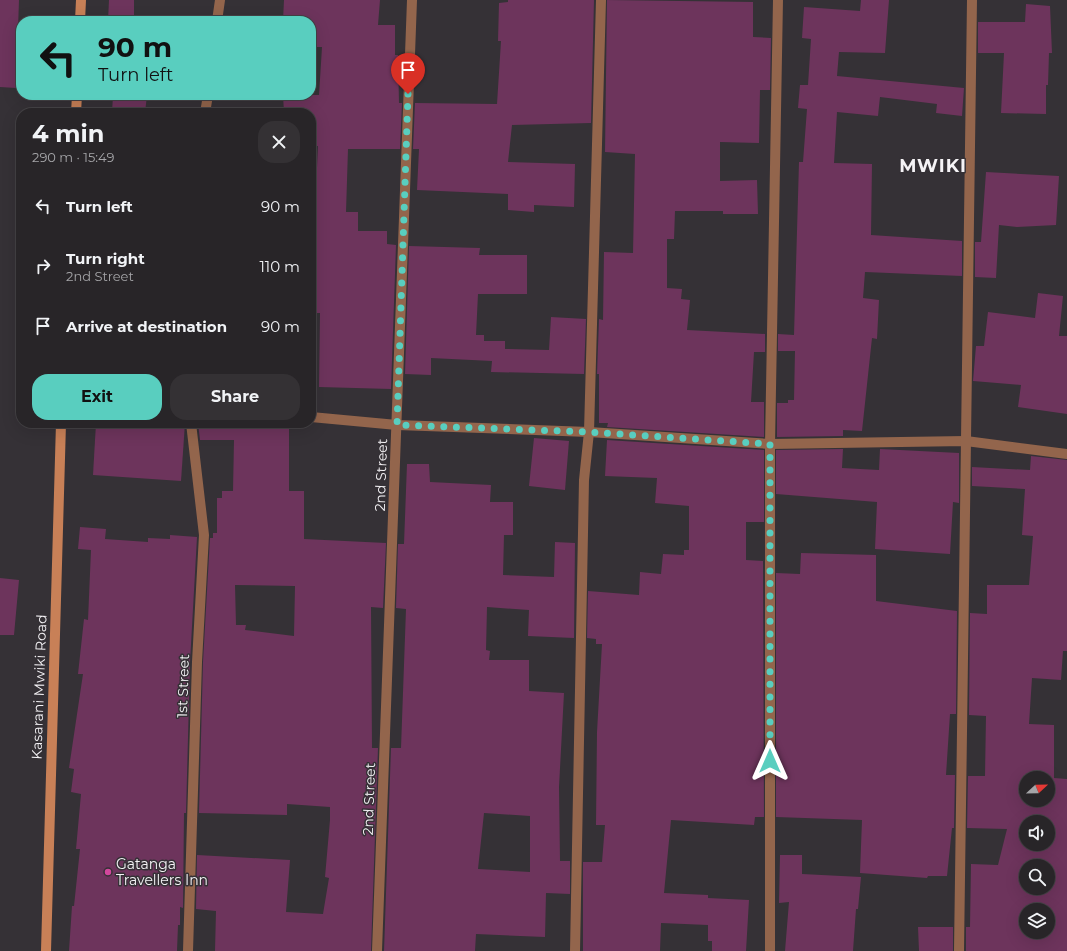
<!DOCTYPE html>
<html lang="en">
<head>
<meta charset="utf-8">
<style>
  :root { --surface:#282528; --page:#343134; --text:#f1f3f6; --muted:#a5a5a8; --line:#444245; --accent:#59cebf }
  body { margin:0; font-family:Montserrat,sans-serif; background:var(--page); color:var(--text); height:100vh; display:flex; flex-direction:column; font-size:15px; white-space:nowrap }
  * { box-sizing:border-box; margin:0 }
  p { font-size:13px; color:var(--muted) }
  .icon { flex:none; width:22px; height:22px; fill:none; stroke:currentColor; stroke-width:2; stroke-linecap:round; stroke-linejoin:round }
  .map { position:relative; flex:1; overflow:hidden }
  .drawer { position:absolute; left:16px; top:108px; width:300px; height:320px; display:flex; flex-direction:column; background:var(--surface); border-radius:16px; box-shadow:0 4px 16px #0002,0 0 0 1px var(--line) }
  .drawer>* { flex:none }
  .hud { position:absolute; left:16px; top:16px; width:300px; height:84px; border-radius:16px; box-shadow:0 4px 16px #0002,0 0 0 1px var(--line); background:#59cebf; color:#111; overflow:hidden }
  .needle { width:26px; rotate:68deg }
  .controls { position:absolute; left:1019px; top:771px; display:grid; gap:8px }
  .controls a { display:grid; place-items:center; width:36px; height:36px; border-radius:50%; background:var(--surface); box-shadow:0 4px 16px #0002,0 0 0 1px var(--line); font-size:20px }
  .pin { position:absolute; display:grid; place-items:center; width:34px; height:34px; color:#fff; margin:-41px -17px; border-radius:50% 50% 50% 0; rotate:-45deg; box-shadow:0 0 4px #0007 }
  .pin .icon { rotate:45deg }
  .me { position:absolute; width:44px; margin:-22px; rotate:0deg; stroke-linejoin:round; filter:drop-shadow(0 0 3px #0008) }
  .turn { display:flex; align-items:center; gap:14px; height:84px; padding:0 16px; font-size:18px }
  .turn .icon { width:52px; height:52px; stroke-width:2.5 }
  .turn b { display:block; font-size:28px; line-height:34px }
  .round { display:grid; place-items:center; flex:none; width:42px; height:42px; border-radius:16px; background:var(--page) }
  .overview { display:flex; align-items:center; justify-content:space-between; height:68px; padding:0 16px }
  h1 { font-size:24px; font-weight:700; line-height:30px }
  .cta { display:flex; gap:8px; margin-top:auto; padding:8px 16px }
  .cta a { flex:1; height:46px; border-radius:16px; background:var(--accent); color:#111; font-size:16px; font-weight:700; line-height:46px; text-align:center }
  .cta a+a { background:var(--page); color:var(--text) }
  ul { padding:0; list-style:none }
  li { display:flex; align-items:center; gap:12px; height:60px; padding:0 16px }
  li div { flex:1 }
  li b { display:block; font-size:15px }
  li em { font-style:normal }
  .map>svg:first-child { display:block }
  .building { fill:#6d345c; fill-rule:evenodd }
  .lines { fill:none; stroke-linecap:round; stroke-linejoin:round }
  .street { stroke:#93654c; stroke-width:10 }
  .secondary { stroke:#c88057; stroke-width:10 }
  .route { stroke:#59cebf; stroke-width:7; stroke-dasharray:0 12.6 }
  .hotel-dot { fill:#d1479c; stroke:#353136; stroke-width:1.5 }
  .labels { text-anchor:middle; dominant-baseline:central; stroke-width:3; stroke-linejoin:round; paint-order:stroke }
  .street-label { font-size:14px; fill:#f5f3f6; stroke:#353136 }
  .poi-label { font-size:14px; fill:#f5f3f6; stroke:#353136; text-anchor:start }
  .district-label { font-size:18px; font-weight:bold; letter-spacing:1px; fill:#f5f3f6; stroke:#353136 }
</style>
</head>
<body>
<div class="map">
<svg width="1067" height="951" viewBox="0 0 1067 951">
  <rect width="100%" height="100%" fill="#353136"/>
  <g class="building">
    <polygon points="0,0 19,0 16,88 0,87"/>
    <polygon points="109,0 134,0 134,21 108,21"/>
    <polygon points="284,0 380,0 378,25 395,25 395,55 398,55 399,103 402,103 400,149 348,149 346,212 358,212 358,231 387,231 387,244 396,245 391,389 319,387 320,313 311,313 311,211 315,211 318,146 311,146 312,113 284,113 283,95 319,95 322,47 316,47 316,42 311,42 311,21 283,21"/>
    <polygon points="508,0 594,0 591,123 512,125 508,162 575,164 574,207 534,205 534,212 508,210 508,194 417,190 419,149 413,149 415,103 497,104 501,41 498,41 499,3 508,2"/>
    <polygon points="607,0 753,2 753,37 771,38 770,90 760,90 759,143 720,142 720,181 757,180 758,214 723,214 723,211 675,211 674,239 667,239 667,288 682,289 681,299 690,300 687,330 765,334 765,352 754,352 751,402 764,402 764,437 607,427 608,423 599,423 599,374 597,374 599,319 603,320 604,252 633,253 635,154 605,152"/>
    <polygon points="861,0 889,0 885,53 839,52 837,76 964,88 962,116 936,113 937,104 880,97 878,116 837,112 834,163 872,164 871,235 962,241 962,276 865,272 863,298 879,300 877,339 872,338 862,431 843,430 843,436 777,437 777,403 788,403 788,400 794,400 795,351 778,351 778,334 794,335 799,162 803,162 807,109 798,108 800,85 808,85 811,39 802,38 804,7 860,11"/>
    <polygon points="1026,4 1050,6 1052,53 1049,53 1048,85 1046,85 1046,114 1001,113 1004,53 978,53 978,22 1025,22"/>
    <polygon points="113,95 147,95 145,113 112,113"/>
    <polygon points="986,172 1059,176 1056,225 1017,227 999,225 996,278 975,277 975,242 981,242"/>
    <polygon points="409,246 480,248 479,255 527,255 527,294 478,294 476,335 484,335 484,341 505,341 505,349 549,350 551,317 586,319 584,374 491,372 492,361 431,358 431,375 405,374"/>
    <polygon points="1038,293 1063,296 1059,336 1067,336 1067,414 1018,407 1021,385 973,381 976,346 984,346 988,312 1035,318"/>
    <polygon points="96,423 185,423 181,481 93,475"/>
    <path d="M 198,423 L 289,423 L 289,491 L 304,491 L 304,539 L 386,543 L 383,608 L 371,607 L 372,748 L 378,748 L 371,951 L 215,951 L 216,911 L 196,909 L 197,855 L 290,860 L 286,912 L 323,914 L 329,878 L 325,877 L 330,820 L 330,807 L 287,804 L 287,815 L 199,813 L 203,662 L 210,538 L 213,538 L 213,533 L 217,533 L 217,498 L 222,498 L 222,491 L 233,491 L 234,440 L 200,440 ZM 235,585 L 295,586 L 294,636 L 245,630 L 246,625 L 236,625 Z"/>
    <polygon points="534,438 569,441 565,490 529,486"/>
    <polygon points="607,440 764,450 764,522 746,522 746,560 763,561 764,817 755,817 754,825 671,820 664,893 708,895 708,898 749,900 746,951 712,951 712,941 708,941 708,925 661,923 660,951 583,951 583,862 602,862 605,825 596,825 597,732 602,644 596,644 596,639 587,638 588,591 639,595 640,572 661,574 663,554 684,555 684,550 689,550 689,506 655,503 657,478 605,476"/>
    <polygon points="843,449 842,468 879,470 880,449 959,453 959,503 953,502 950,554 875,549 877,502 776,494 776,450"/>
    <path d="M 1031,456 L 1067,460 L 1067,651 L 1063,651 L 1061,680 L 1032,678 L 1029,724 L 1054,725 L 1054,778 L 1067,779 L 1067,951 L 966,951 L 966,927 L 970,927 L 971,864 L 998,865 L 1007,829 L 967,828 L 968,776 L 985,776 L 986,716 L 969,715 L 970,613 L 987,614 L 987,585 L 1029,585 L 1033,536 L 1022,535 L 1025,489 L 972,486 L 972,467 L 1030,470 ZM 1026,778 L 1048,778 L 1048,800 L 1026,800 ZM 1026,822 L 1048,822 L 1048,844 L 1026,844 ZM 1026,866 L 1048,866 L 1048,888 L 1026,888 ZM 1026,910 L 1048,910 L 1048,932 L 1026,932 Z"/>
    <path d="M 407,464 L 429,464 L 430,482 L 491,485 L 490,502 L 513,502 L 513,535 L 504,535 L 503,575 L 554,577 L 555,542 L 575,543 L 574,638 L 528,636 L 529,610 L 487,607 L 486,650 L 490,651 L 489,660 L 529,660 L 529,691 L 564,693 L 559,787 L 560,861 L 570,861 L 570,894 L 546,893 L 545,937 L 476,934 L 475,951 L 384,951 L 391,748 L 401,748 L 406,609 L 396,608 L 398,544 L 404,544 ZM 484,813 L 530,816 L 530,872 L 478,869 Z"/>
    <polygon points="80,527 106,529 105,539 148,542 148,538 170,539 170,535 197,537 190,662 186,813 184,813 183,908 180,907 180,925 178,925 177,951 69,951 72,906 74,906 80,849 76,849 81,794 71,792 74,769 69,768 83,674 78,674 84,619 88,620 91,550 78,549"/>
    <polygon points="801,553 876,555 876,601 957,611 956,714 950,714 946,775 955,775 954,828 952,828 947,876 928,876 927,878 860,873 862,820 776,817 776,573 800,574"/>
    <polygon points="0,578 19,580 14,635 0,635"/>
    <polygon points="780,855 802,855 802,874 861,877 858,909 856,909 853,951 785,951 789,902 779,903"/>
    <polygon points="918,927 953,927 953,951 919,951"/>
  </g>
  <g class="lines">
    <g class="street">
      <polyline points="217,21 220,0"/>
      <polyline points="205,113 208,95"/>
      <polyline points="311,417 397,425 589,432 770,444 966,441 1067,454"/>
      <polyline points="188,951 197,662 204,535 191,423"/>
      <polyline points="377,951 412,0"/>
      <polyline points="575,951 584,480 589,432 601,0"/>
      <polyline points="770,951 770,444 778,0"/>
      <polyline points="959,951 972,0"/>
    </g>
    <g class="secondary">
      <polyline points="80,21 81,0"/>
      <polyline points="76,113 77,95"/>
      <polyline points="46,951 61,423"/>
    </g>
  </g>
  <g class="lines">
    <polyline class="route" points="408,94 397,425 589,432 770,444 770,761"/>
  </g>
  <circle class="hotel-dot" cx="108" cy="872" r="4"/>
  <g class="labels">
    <g class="street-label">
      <text transform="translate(381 475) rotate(-88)">2nd Street</text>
      <text transform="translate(183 686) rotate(-88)">1st Street</text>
      <text transform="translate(39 687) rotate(-88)">Kasarani Mwiki Road</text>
      <text transform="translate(369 799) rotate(-88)">2nd Street</text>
    </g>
    <g class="poi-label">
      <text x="116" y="864">Gatanga<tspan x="116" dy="16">Travellers Inn</tspan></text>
    </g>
    <g class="district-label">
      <text x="933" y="166">MWIKI</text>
    </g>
  </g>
</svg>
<div class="controls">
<a><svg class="needle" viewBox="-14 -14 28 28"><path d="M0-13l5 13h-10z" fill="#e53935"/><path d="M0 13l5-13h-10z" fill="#a5a5a8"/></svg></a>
<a><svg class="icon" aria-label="sound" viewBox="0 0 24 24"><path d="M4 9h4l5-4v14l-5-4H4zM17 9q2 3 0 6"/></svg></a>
<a><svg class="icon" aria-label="search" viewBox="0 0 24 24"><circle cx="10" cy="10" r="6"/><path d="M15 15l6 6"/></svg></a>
<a><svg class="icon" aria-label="layers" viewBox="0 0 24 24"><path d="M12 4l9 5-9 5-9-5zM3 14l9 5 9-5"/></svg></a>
</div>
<div class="pin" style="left:408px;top:94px;background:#d93025"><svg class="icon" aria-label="arrive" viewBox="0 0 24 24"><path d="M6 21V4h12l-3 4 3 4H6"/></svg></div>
<svg class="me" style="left:770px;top:761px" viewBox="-20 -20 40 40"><path d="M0-17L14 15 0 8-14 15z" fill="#59cebf" stroke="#fff" stroke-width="4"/></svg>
<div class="hud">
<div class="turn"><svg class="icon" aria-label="left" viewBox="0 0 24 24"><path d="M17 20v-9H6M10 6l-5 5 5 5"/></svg><div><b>90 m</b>Turn left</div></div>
</div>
<section class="drawer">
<div class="overview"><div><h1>4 min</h1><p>290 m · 15:49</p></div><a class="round"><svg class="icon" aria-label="close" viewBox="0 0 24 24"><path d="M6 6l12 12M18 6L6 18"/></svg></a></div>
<ul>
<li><svg class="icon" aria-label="left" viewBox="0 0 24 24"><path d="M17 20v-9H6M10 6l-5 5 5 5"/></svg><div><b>Turn left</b></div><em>90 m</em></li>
<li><svg class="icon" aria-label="right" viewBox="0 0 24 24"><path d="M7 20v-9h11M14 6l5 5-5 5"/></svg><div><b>Turn right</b><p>2nd Street</p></div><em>110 m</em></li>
<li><svg class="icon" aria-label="arrive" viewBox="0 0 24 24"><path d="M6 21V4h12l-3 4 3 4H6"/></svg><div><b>Arrive at destination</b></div><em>90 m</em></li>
</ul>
<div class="cta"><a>Exit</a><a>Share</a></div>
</section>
</div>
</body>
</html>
